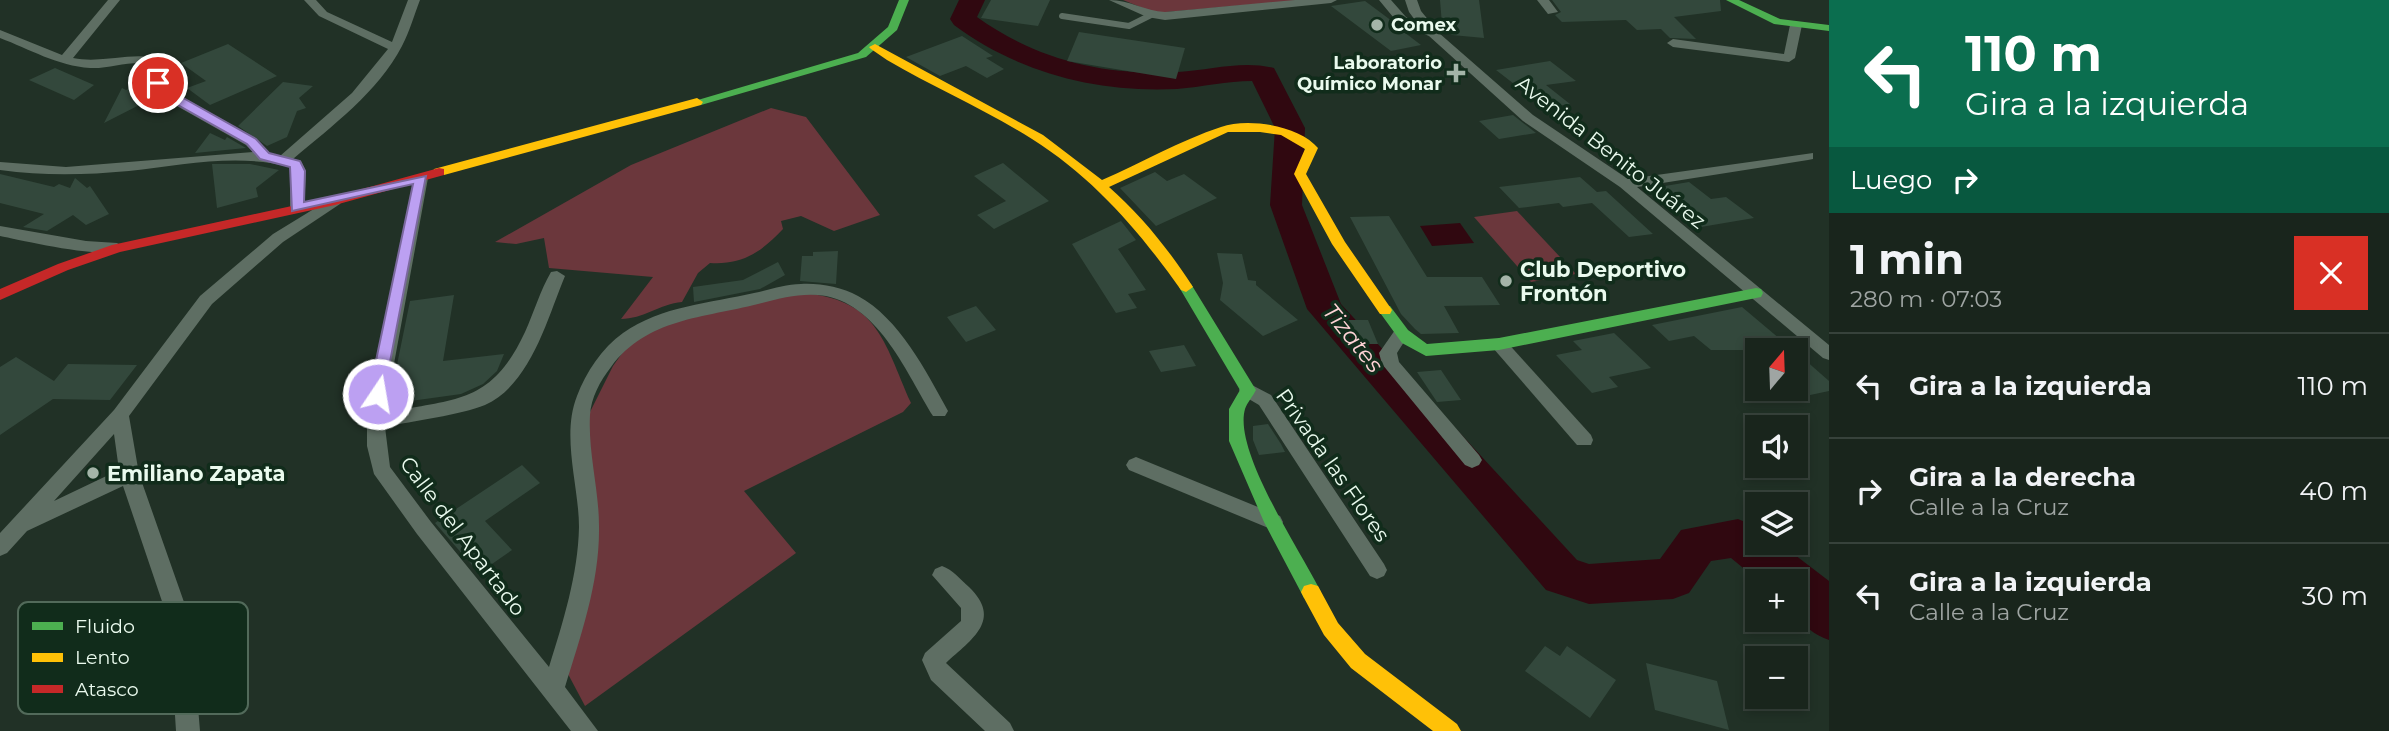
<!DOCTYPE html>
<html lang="es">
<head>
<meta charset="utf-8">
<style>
  :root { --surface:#19251c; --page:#263129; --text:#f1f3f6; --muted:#9fa5a3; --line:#37423b }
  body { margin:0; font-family:Montserrat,sans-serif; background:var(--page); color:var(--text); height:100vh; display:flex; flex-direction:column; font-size:26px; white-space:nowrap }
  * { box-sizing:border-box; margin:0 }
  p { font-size:23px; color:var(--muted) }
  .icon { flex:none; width:38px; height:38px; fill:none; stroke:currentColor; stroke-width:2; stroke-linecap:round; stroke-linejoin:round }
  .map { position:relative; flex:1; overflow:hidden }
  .panel { display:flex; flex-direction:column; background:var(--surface); width:560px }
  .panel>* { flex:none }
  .top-card { background:#0b6e4f; color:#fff; overflow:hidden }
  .needle { width:46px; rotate:19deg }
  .fabs { position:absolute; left:1745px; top:338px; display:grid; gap:14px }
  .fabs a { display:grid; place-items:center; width:63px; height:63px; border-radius:0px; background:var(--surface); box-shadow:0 4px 10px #0003,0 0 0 2px var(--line); font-size:35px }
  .pin { position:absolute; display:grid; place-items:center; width:60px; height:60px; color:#fff; margin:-30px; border:4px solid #fff; border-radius:50%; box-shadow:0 2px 7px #0007 }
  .me { position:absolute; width:77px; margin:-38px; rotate:12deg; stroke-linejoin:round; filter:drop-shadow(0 0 5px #0008) }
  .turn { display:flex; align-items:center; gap:24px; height:147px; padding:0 21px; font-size:32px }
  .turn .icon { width:91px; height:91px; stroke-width:2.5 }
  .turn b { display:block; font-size:49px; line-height:60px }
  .then { display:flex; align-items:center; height:66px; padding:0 21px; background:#0003; gap:14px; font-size:26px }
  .round { display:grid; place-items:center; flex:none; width:74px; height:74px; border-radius:0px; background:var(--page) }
  .overview { display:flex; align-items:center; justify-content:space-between; height:119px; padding:0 21px }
  h1 { font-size:42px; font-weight:700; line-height:52px }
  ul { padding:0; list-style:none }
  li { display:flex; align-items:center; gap:21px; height:105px; padding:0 21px; border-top:2px solid var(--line) }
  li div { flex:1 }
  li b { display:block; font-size:26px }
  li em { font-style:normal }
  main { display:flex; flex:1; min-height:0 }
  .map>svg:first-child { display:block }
  .green { fill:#6b373c }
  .water { fill:#300810 }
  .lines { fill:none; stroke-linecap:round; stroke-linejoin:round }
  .river { fill:#300810; fill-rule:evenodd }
  .building { fill:#33483c }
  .lane { stroke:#5e6e63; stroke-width:6 }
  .street { fill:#5e6e63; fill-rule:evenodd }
  .fast { fill:#4caf50; fill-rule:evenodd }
  .slow { fill:#ffc107; fill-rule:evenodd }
  .jam { fill:#c62828; fill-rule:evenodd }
  .route { fill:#bca0f2; stroke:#7a689d; stroke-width:2 }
  .poi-dot { fill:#a4b4a8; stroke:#112c1b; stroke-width:2.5 }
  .labels { text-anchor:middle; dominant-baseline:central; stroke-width:7; stroke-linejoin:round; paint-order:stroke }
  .far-poi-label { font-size:18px; font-weight:bold; fill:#eafaee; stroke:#112c1b; text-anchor:start }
  .street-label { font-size:21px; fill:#eafaee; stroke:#112c1b }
  .poi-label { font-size:21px; font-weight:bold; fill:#eafaee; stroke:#112c1b; text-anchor:start }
  .water-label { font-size:23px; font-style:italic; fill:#ffd3d6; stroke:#112c1b }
  .key { fill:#112c1b; stroke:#526a5a; stroke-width:2 }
  .key-label { font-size:19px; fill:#eafaee }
</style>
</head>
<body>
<main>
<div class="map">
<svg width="1829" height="731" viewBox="0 0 1829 731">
  <rect width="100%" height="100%" fill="#213126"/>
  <g class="green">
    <polygon points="1123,0 1304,0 1155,13"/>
    <path d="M 771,108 L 806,117 L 880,215 L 834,231 L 801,216 L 781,221 L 783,229 C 761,252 743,265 710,263 L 698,273 L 682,302 C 660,304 643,319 621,319 L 653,277 L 549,268 L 544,238 L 516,244 L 495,242 L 631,165 Z"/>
    <polygon points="1517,211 1576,274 1531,282 1474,217"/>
    <path d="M 799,293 C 878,298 883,340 911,403 L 903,412 L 744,491 L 796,553 L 585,706 L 568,674 L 585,608 L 588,416 L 613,366 L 628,345 L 662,322 Z"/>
  </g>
  <polygon class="water" points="1460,223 1474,243 1432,246 1420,226"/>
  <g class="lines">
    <path class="river" d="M 959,0 L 985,0 L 977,17 C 1037,60 1105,76 1178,72 C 1211,70 1242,60 1274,68 L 1305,128 L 1302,205 L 1341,304 L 1577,560 L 1589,564 L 1660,559 L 1681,530 L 1738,519 L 1757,527 L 1757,542 L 1778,542 L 1829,581 L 1829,640 C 1797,628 1796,612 1796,581 L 1759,581 L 1731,558 L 1711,561 L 1689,593 L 1673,599 L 1589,604 L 1546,590 L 1307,309 L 1270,205 L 1275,128 L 1252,81 C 1227,81 1202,87 1177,89 C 1096,93 1019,73 954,25 L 950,19 Z"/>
  </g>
  <g class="building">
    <polygon points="991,0 1050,0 1038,26 981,18"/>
    <polygon points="1440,0 1479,0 1484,38 1452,35 1442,24"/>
    <polygon points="1552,0 1720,0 1721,11 1674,17 1696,39 1670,38 1661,29 1637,30 1626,20 1562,22 1555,15 1561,12"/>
    <polygon points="1365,1 1404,30 1400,29 1421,45 1391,51 1331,6"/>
    <polygon points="1079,32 1185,48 1176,79 1067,61"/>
    <polygon points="962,36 993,56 986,58 1004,69 987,78 966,66 940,76 906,57"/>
    <polygon points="228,44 277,76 210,105 187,88 206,81 181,63"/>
    <polygon points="1550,61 1576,81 1546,85 1570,104 1545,108 1496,70"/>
    <polygon points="55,68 94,85 74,100 29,80"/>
    <polygon points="283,82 313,86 299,98 306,108 297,111 287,137 267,146 238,126"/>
    <polygon points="135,86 157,96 104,123 122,88 126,90"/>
    <polygon points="1513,115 1536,133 1499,139 1479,121"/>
    <polygon points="210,133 225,140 227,137 246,148 195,153"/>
    <polygon points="1003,163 1049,201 994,229 977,215 1006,201 974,176"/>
    <polygon points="212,164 250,164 279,170 256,188 258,197 217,208"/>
    <polygon points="1155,172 1167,181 1184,174 1217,198 1156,226 1120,188"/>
    <polygon points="0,174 54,187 59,184 70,188 75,178 87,188 90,186 109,214 86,225 73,215 47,231 23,227 44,214 0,203"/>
    <polygon points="1580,177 1597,192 1606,191 1653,234 1629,237 1592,203 1563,207 1559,203 1519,208 1499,187"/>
    <polygon points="1689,182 1711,199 1726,197 1754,218 1695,228 1647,189"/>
    <polygon points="1389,216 1427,277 1482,277 1500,305 1444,306 1459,333 1421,334 1415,329 1401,314 1350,217"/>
    <polygon points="1121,221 1136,240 1118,249 1146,290 1128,294 1137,308 1116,313 1072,244"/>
    <polygon points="838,251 836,284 800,281 802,256 813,256 813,252"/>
    <polygon points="1217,253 1242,254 1248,280 1256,281 1256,285 1298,320 1263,336 1220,300 1223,283"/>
    <polygon points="778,262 785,275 760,289 694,302 693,287 743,280"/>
    <polygon points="454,295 443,361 504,354 497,371 483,384 461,394 389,404 410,301"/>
    <polygon points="976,306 996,330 966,342 947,317"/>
    <polygon points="1742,307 1793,350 1711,350 1694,336 1669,341 1652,325"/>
    <polygon points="1346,320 1368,320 1378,344 1356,344"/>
    <polygon points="1614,333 1651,368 1609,377 1618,387 1592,393 1556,355 1582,350 1573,341"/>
    <polygon points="1184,345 1196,366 1161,372 1149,351"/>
    <polygon points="1796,352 1829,381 1829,391 1796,398"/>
    <polygon points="16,357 54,381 68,364 137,365 110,400 53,399 0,435 0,367"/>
    <polygon points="1441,370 1461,400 1437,402 1417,372"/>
    <polygon points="1268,424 1281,444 1285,452 1259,455 1253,440 1253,426"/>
    <polygon points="522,465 540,483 485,521 512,550 479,573 435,523"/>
    <polygon points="1545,646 1560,656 1567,646 1616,680 1590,718 1525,671"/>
    <polygon points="1646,663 1717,681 1729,730 1655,710"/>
  </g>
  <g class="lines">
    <polyline class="lane" points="1062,16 1129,26 1151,15"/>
    <g class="street">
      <path d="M 108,0 L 120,0 L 73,58 C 103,64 132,51 161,59 L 164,82 L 178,95 L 256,139 L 270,153 L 280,156 L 352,93 L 388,49 L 319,16 L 304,0 L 316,0 L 327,12 L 392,42 L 408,0 L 420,0 C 414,15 410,31 402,46 C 378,92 332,126 293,159 L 301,161 L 306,171 L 304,208 L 297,213 L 290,208 L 290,167 C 237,153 183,165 129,171 C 85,175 44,176 0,170 L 0,162 L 66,167 L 253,152 L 246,145 L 168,101 L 152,83 L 151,64 C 130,60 110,69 90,68 C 58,66 29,49 0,38 L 0,30 L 62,55 Z"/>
      <path d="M 1109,0 C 1130,0 1145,11 1165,12 L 1295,0 L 1337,0 L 1331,3 L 1165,20 L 1147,17 Z"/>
      <polygon points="1379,0 1391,0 1406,17 1418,24 1409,12 1405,0 1417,0 1421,11 1439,33 1533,115 1628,179 1813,153 1813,159 1808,160 1637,187 1829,345 1829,360 1823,358 1620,187 1523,121 1429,36 1398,23"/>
      <polygon points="1537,0 1549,0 1558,12 1548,14"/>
      <polygon points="1796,21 1802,25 1795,58 1789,62 1673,47 1667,43 1673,39 1784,54 1790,25"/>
      <path d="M 421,174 L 428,178 L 385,413 C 456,398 491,405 525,332 C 534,312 540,291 551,272 L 557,271 L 565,276 C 547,319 531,384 485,405 C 461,415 412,421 385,427 L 390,467 L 431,522 L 549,667 C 563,622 578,575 579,527 C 579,486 561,436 577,396 C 586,372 602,348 623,333 C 661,306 711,303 754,293 C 770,290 785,284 801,284 C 820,283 841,287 858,296 C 899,318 926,371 948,411 L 945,416 L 933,416 C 907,374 880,307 826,296 C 803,292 780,298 758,304 C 704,318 647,318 611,367 C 600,381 591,398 590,415 C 588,453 599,489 599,526 C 600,581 581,635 565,687 L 598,731 L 571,731 L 417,534 L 374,474 L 367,446 L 367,408 L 414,178 Z"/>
      <path d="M 335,196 L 342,201 L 340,204 L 283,242 L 212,304 L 129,416 L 139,474 L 191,622 L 200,731 L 176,731 L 169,622 L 123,486 L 27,531 L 7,553 L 0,556 L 0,533 L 114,410 L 200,296 L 273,234 ZM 114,434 L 119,470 L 54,501 Z"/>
      <path d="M 0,226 L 86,241 L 117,243 L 125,248 C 112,262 21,240 0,236 Z"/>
      <polygon points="1401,328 1409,334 1397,353 1399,362 1479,455 1482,460 1479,465 1472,468 1465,465 1382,364 1379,353 1395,330"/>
      <polygon points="1499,338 1505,340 1591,435 1593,440 1591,445 1577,445 1493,348 1490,344"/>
      <polygon points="1248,383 1271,395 1384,564 1387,570 1384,576 1377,579 1370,576 1259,405 1242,395 1239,390 1242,385"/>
      <polygon points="1136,457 1280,516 1283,522 1280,528 1273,530 1129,470 1126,465 1129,460"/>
      <path d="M 942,566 C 953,570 960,579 969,587 C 1003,620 972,639 946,663 L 1010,723 L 1014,731 L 985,731 L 931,680 L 922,660 L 925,653 L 961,621 L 961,608 L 932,575 L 935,569 Z"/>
    </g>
    <g class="fast">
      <polygon points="899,0 909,0 897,30 866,57 701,105 693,105 691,102 858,53 888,27"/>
      <polygon points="1726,0 1739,0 1780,19 1829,25 1829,31 1774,24"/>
      <path d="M 1186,282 L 1191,284 L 1256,390 C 1253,396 1247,403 1245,409 C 1233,452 1301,551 1321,592 L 1318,598 L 1311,600 L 1304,598 L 1264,522 L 1229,441 L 1229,409 L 1240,390 L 1179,287 Z"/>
      <polygon points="1756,288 1761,289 1763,293 1761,297 1499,350 1426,356 1402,343 1378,310 1380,306 1390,306 1408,330 1427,344 1499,338"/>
    </g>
    <g class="slow">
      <path d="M 875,44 L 1043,135 L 1102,180 C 1141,163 1181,140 1221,127 C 1248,117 1300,126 1318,148 L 1306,174 L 1345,242 L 1392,310 L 1390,314 L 1380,314 L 1332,244 L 1294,174 L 1305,149 L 1281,135 L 1260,132 L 1228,132 L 1109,187 C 1141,215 1170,251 1193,287 L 1186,292 L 1181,290 C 1140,232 1094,178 1032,139 C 986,110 935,88 887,60 L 871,49 L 869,47 Z"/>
      <polygon points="697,98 703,102 701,105 444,175 434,175 433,172 434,169"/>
      <polygon points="1311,584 1318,586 1338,623 1365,654 1457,724 1461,731 1433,731 1351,668 1324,635 1304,598 1301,592 1304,586"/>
    </g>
    <polygon class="jam" points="439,168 444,169 444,175 335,205 120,252 68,270 0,300 0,289 58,264 112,245 333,197"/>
  </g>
  <polygon class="route" points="154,80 162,80 178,95 256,139 269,153 300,161 305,171 304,202 426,176 383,398 378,400 369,394 413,184 292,211 290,167 260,159 247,144 169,100 154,85"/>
  <g class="poi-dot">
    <circle cx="1377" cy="25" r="7"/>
    <path d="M1452.5 62.5h7v7h7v7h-7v7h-7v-7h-7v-7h7z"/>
    <circle cx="1506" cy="281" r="7"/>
    <circle cx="93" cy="473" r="7"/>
  </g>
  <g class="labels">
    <g class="far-poi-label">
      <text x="1391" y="25">Comex</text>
      <text x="1442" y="63" text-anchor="end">Laboratorio<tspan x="1442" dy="21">Químico Monar</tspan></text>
    </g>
    <g class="street-label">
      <text transform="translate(1611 152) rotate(38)">Avenida Benito Juárez</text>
      <text transform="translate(1333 465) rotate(55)">Privada las Flores</text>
      <text transform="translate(463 536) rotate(53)">Calle del Apartado</text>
    </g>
    <g class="poi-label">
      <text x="1520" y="269">Club Deportivo<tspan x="1520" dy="24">Frontón</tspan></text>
      <text x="107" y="473">Emiliano Zapata</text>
    </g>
    <g class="water-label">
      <text transform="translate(1353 338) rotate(51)">Tizates</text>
    </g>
  </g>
  <rect x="18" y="602" width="230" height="112" rx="10" class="key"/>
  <rect x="32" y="622" width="31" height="8" fill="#4caf50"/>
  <rect x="32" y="653" width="31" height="9" fill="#ffc107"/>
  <rect x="32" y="685" width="31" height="8" fill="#c62828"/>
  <g class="key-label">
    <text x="75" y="633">Fluido</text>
    <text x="75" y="664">Lento</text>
    <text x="75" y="696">Atasco</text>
  </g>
</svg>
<div class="fabs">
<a><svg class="needle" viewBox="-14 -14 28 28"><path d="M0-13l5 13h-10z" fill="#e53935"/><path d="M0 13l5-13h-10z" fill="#9fa5a3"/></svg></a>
<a><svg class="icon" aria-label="sound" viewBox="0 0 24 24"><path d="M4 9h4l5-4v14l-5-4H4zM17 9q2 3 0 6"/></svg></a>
<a><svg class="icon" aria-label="layers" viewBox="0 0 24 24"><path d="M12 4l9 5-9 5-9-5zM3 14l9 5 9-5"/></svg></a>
<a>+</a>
<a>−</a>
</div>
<div class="pin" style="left:158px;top:83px;background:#d93025"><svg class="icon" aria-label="arrive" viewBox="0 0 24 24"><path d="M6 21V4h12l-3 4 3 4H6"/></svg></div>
<svg class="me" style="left:378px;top:394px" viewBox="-20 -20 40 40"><circle r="17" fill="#bca0f2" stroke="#fff" stroke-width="3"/><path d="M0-11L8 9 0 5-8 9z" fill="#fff"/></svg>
</div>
<section class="panel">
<div class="top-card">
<div class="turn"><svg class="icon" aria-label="left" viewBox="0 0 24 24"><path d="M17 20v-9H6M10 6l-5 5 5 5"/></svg><div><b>110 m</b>Gira a la izquierda</div></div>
<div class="then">Luego<svg class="icon" aria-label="right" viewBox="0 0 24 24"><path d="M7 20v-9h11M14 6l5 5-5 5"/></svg></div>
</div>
<div class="overview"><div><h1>1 min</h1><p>280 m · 07:03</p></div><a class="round" style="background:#d93025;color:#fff"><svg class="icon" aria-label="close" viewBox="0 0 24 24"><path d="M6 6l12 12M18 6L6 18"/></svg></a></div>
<ul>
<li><svg class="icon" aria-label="left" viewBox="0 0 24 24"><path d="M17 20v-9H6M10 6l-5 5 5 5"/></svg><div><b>Gira a la izquierda</b></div><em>110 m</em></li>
<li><svg class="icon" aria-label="right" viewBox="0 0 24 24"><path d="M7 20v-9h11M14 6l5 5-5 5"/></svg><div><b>Gira a la derecha</b><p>Calle a la Cruz</p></div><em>40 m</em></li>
<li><svg class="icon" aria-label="left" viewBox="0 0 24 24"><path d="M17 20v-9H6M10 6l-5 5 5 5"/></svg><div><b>Gira a la izquierda</b><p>Calle a la Cruz</p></div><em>30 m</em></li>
</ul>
</section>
</main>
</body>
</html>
